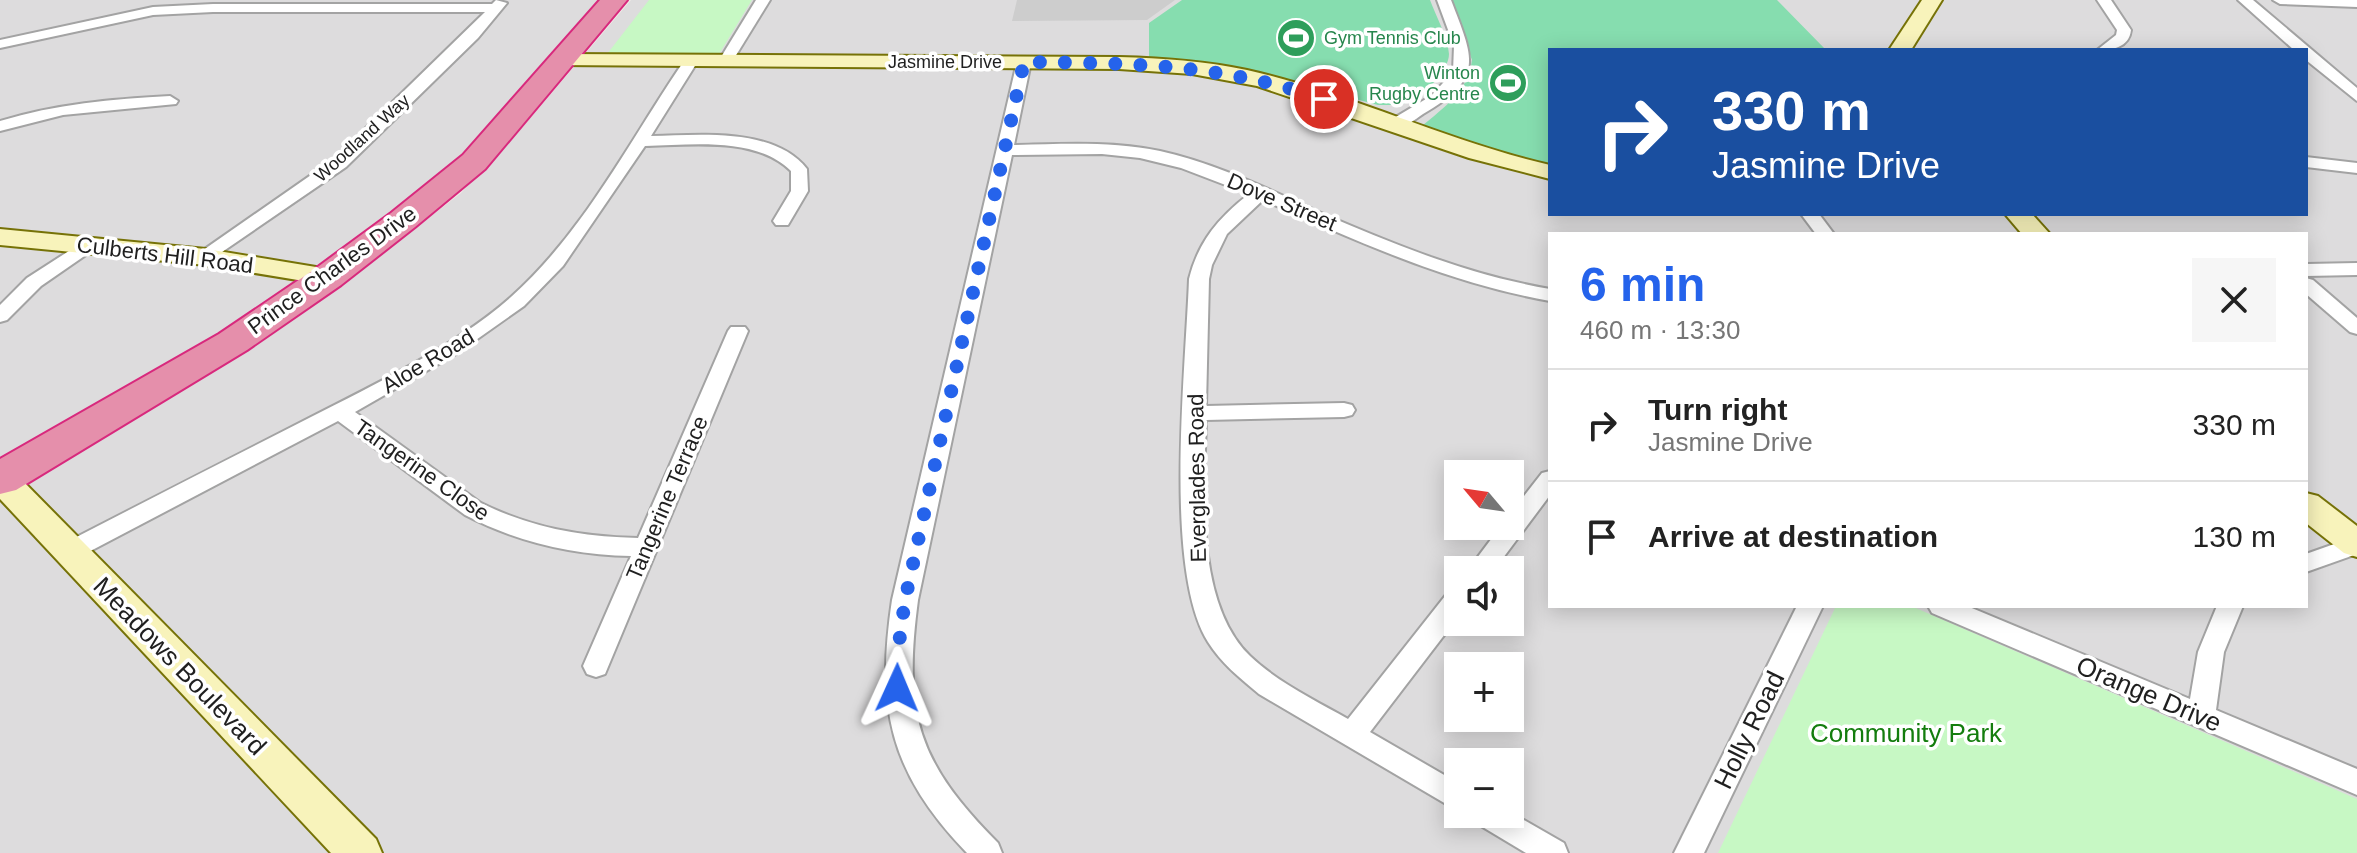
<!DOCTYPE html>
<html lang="en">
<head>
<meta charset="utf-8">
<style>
  :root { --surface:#fff; --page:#f6f6f6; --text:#222; --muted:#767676; --line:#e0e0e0; --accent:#2563eb }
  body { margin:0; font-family:Arial,sans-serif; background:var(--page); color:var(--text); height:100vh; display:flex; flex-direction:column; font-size:30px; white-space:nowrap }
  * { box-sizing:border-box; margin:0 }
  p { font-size:26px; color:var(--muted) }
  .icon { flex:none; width:44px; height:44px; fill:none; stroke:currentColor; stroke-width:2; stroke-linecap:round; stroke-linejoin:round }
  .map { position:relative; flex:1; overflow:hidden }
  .sheet { position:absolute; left:1548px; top:232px; width:760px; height:376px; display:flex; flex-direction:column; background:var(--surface); border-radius:0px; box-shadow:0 4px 20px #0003 }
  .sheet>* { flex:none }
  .top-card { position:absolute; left:1548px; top:48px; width:760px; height:168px; border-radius:0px; box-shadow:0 4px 20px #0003; background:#1a4fa0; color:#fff; overflow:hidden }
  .needle { width:52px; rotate:299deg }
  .controls { position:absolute; left:1444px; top:460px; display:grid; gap:16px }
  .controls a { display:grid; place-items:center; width:80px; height:80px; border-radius:0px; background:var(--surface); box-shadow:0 4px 20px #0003; font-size:40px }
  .pin { position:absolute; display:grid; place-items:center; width:68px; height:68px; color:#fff; margin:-34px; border:4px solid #fff; border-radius:50%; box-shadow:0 2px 8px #0007 }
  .me { position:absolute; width:88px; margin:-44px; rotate:1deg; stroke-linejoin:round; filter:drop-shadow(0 0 6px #0008) }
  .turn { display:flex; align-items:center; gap:28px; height:168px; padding:0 32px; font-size:36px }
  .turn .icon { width:104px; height:104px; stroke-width:2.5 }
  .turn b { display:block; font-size:56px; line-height:68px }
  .round { display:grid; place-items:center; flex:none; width:84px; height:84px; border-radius:0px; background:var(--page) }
  .summary { display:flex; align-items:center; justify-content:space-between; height:136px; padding:0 32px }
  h1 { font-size:48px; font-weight:800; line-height:60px; color:var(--accent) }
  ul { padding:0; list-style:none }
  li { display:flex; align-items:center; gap:24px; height:112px; padding:0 32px; border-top:2px solid var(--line) }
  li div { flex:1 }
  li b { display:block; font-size:30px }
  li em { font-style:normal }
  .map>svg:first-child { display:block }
  .residential { fill:#dddcdd; fill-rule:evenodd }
  .religious { fill:#cdcdcd }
  .park { fill:#c7f8c4 }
  .pitch { fill:#86ddaf }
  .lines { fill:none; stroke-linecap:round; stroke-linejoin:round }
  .street-casing { stroke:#a3a3a3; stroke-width:4 }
  .secondary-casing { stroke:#767207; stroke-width:4 }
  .highway-casing { stroke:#d8297d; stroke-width:4 }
  .street { fill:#fff; fill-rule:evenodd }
  .secondary { fill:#f8f3bb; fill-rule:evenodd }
  .highway { fill:#e58fab; fill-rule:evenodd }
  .route { stroke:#2563eb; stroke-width:14; stroke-dasharray:0 25.2 }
  .labels { text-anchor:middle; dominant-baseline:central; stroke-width:7; stroke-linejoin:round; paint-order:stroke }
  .far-leisure-label { font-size:18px; fill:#27864d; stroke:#fff; text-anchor:start }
  .far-street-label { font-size:18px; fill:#1f1f1f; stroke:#fff }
  .street-label { font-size:22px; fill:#1f1f1f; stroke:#fff }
  .near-street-label { font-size:26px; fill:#1f1f1f; stroke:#fff }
  .near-park-label { font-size:26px; fill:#147d0e; stroke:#fff }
</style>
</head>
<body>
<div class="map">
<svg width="2357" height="853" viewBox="0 0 2357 853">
  <rect width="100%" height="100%" fill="#f0ebe6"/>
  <g class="residential">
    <polygon points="0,0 603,0 461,157 389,218 194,352 0,463"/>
    <path d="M 631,0 L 2357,0 L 2357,853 L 0,853 L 0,490 L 171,391 L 352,277 L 461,193 L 527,122 ZM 1550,50 L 2306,50 L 2306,214 L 1550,214 ZM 1550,234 L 2306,234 L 2306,606 L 1550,606 ZM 1458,474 L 1510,474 L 1510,526 L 1458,526 ZM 1458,570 L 1510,570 L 1510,622 L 1458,622 ZM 1458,666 L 1510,666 L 1510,718 L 1458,718 ZM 1458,762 L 1510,762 L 1510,814 L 1458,814 Z"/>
  </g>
  <polygon class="religious" points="1017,0 1175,0 1147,20 1012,21"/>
  <g class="park">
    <polygon points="649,0 752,0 719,54 607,54"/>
    <polygon points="1836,606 1911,606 2357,799 2357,853 1718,853"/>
  </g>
  <g class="pitch">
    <path d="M 1182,0 L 1430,0 C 1436,16 1448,38 1449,54 C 1449,71 1423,96 1409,102 C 1398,106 1389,105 1378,105 C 1301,85 1229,61 1149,57 L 1149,23 Z"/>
    <path d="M 1450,0 L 1777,0 L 1826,50 L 1550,50 L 1550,166 L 1503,154 L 1421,127 C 1444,107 1468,92 1472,60 Z"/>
  </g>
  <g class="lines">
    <defs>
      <g id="street">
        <polygon points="496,0 507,3 478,38 346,167 206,263 197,257 199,253 334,159 485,12 213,12 153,15 0,48 0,40 153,7 213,4 492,4"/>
        <polygon points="756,0 770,0 730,65 720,65 718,62"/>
        <path d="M 1437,0 L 1451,0 C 1473,58 1486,78 1423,114 C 1413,121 1402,130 1389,127 L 1389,121 L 1431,96 L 1453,72 L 1454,46 Z"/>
        <path d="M 2097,0 L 2111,0 L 2131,30 C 2129,48 2112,50 2097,50 L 2116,35 L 2117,30 Z"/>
        <polygon points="2238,0 2253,0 2357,88 2357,101 2306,60 2306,50 2294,50"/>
        <polygon points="2273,0 2357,0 2357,7 2280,4"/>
        <path d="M 691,57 L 698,61 L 651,136 C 700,135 774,127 807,169 L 808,191 L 788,225 L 776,225 L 773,221 L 791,191 L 791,171 C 755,136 691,145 645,146 L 563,266 L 524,306 L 456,354 L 355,412 L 481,503 C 532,528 582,537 638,538 L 728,331 L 731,327 L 745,327 L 748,331 L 605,674 L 596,677 L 587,674 L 583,666 L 631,556 C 572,555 517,542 465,515 L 338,421 L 79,557 L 70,560 L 61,557 L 58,551 L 61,545 C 144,502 227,460 309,418 C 375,384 456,346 511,297 C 585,231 631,138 686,58 Z"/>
        <path d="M 1024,58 L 1031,62 L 1014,145 C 1062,144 1112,141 1160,151 C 1215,163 1268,189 1319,212 C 1395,245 1469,275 1550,289 L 1550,301 C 1448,283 1357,241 1263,200 L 1227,234 L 1212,265 L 1209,279 L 1206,406 L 1344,403 L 1352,405 L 1355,410 L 1352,415 L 1344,417 L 1206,420 C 1204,490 1195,603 1250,656 C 1277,682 1315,700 1348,719 L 1449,591 L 1458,588 L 1458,617 L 1370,732 L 1458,783 L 1458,811 L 1259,694 C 1240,678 1221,663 1208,642 C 1163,570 1186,367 1189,279 C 1198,242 1219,217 1249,194 L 1181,168 L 1140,158 L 1102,154 L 1012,155 L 918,600 C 903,713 917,762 998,843 L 1002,853 L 967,853 C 889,772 876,708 892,600 L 1017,62 Z"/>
        <path d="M 170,96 L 178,101 L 176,104 L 63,115 L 0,131 L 0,121 C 56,104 112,99 170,96 Z"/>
        <polygon points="2306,157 2357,163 2357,173 2306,167"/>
        <polygon points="1801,214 1819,214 1834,234 1816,234"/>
        <polygon points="89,238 98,244 96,248 41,286 7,320 0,322 0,305 27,278"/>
        <polygon points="2357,263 2357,275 2306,276 2306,264"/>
        <polygon points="2306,278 2313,280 2357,318 2357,334 2350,332 2306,294"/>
        <polygon points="1550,471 1550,495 1494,570 1468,570 1501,526 1510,526 1510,514 1542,473"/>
        <polygon points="2357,536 2357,554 2306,572 2306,554"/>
        <polygon points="1797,606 1823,606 1704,853 1674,853"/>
        <polygon points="1928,606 1967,606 2190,699 2198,652 2217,606 2243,606 2224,652 2216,710 2357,769 2357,795 1932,613"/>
        <polygon points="1510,812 1564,843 1568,853 1526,853 1476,823 1471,814"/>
      </g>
      <g id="secondary">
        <polygon points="1922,0 1942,0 1911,50 1889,50"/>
        <path d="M 564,54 L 1119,57 C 1162,58 1205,61 1247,70 C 1350,93 1446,141 1550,165 L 1550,179 L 1469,158 L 1257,86 L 1192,74 L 1119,69 L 556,65 L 553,60 Z"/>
        <polygon points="2005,214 2032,214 2050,234 2022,234"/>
        <polygon points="0,229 206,249 328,269 338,271 342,277 338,283 328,285 206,265 0,245"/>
        <polygon points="0,468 13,471 376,839 382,853 331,853 0,499"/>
        <polygon points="2306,493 2318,496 2357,526 2357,557 2344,553 2306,523"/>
      </g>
      <polygon id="highway" points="600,0 627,0 485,169 415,227 341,285 247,350 16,490 0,494 0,459 219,334 315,269 391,213 463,155"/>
    </defs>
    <use href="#street" class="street-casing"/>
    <use href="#secondary" class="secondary-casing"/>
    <use href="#highway" class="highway-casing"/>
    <use href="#street" class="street"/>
    <use href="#secondary" class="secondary"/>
    <use href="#highway" class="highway"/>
  </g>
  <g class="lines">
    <path class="route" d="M 897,688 L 897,658 L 905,600 L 1024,62 C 1133,63 1220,64 1324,99"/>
  </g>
  <defs>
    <symbol id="stadium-disc" viewBox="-11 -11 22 22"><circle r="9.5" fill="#2e9e5b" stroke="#fff"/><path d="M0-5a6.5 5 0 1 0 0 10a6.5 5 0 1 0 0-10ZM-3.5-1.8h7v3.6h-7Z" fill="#fff"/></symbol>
  </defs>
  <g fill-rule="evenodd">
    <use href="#stadium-disc" x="1274" y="16" width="44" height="44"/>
    <use href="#stadium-disc" x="1486" y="61" width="44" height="44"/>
  </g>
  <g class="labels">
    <g class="far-leisure-label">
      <text x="1324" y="38">Gym Tennis Club</text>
      <text x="1480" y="73" text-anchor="end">Winton<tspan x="1480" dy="21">Rugby Centre</tspan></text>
    </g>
    <g class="far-street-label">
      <text x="945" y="62">Jasmine Drive</text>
      <text transform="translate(362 138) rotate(-42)">Woodland Way</text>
    </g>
    <g class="street-label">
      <text transform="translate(1282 202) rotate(23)">Dove Street</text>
      <text transform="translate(165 255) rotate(7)">Culberts Hill Road</text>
      <text transform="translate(332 270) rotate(-36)">Prince Charles Drive</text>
      <text transform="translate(428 361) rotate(-31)">Aloe Road</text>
      <text transform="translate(422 470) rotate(35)">Tangerine Close</text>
      <text transform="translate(1197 478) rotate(-91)">Everglades Road</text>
      <text transform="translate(667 498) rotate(-67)">Tangerine Terrace</text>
    </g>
    <g class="near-street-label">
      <text transform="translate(180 666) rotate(46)">Meadows Boulevard</text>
      <text transform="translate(2149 694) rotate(23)">Orange Drive</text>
      <text transform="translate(1749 730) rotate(-64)">Holly Road</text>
    </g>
    <g class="near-park-label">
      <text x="1906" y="733">Community Park</text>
    </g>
  </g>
</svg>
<div class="controls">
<a><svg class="needle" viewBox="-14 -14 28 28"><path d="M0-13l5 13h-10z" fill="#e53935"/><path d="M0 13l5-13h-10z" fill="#767676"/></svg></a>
<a><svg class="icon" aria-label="sound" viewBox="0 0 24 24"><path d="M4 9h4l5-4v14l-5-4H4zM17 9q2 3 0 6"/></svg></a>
<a>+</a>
<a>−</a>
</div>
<div class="pin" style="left:1324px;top:99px;background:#d93025"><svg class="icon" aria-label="arrive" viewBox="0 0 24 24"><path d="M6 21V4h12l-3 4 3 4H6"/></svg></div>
<svg class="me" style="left:897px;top:688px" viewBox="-20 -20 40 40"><path d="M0-17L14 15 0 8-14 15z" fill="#2563eb" stroke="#fff" stroke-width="4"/></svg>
<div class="top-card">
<div class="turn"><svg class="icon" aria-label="right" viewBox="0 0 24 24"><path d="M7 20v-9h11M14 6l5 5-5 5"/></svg><div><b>330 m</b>Jasmine Drive</div></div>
</div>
<section class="sheet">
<div class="summary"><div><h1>6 min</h1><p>460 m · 13:30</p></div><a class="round"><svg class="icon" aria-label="close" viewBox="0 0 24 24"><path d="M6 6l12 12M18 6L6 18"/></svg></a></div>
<ul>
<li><svg class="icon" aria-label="right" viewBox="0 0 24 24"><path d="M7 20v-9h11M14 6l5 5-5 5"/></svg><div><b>Turn right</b><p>Jasmine Drive</p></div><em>330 m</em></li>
<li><svg class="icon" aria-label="arrive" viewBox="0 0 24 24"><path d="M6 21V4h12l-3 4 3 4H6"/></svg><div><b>Arrive at destination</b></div><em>130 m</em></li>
</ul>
</section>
</div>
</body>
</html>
